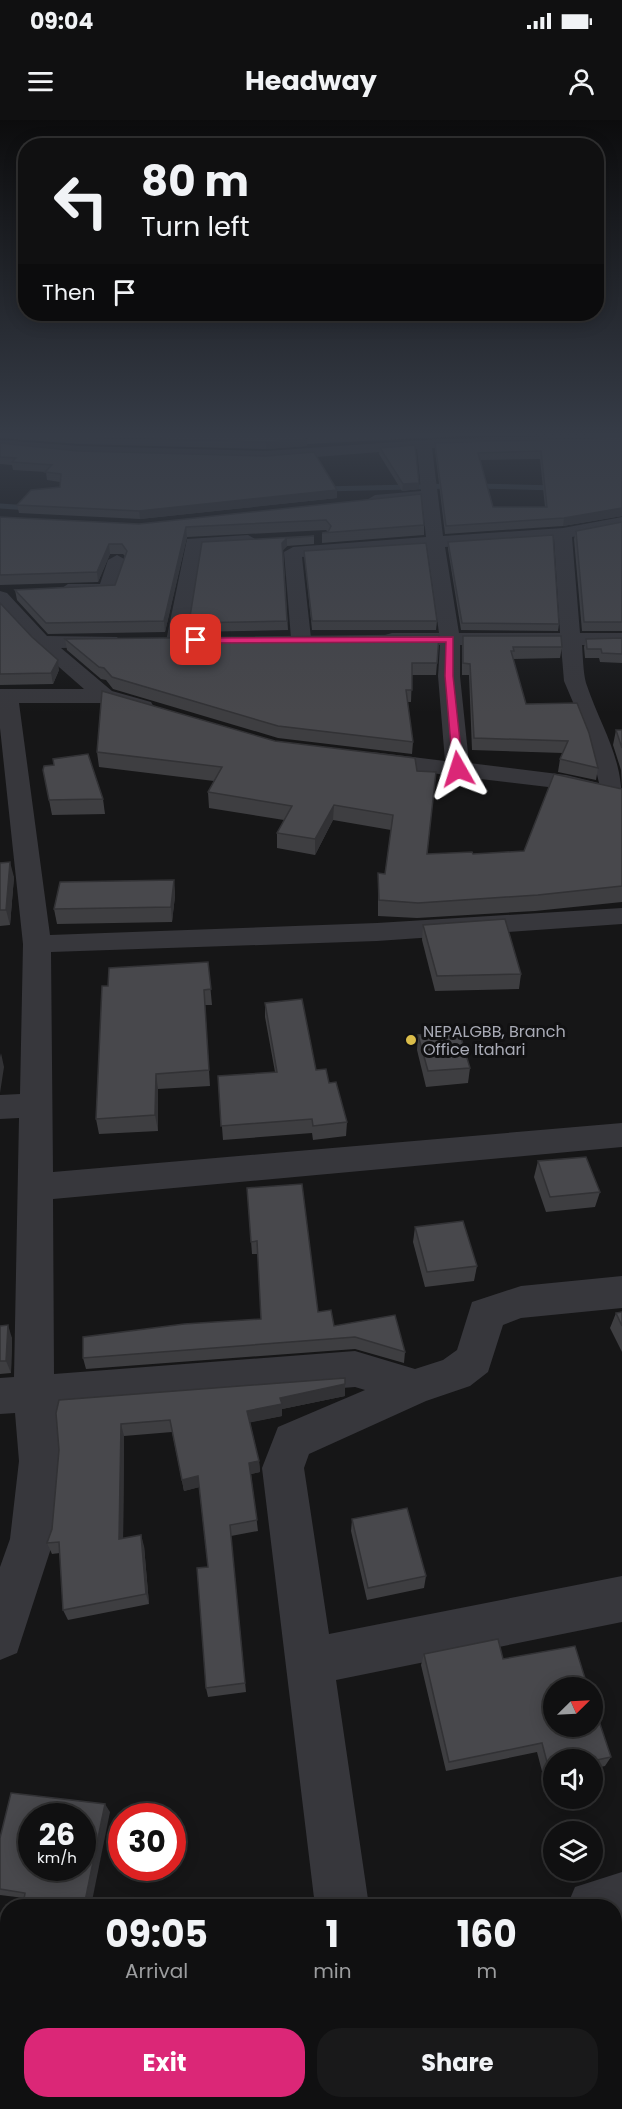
<!DOCTYPE html>
<html lang="en">
<head>
<meta charset="utf-8">
<style>
  :root { --surface:#101011; --page:#19191a; --text:#f1f3f6; --muted:#9c9d9f; --line:#303031; --accent:#db2777 }
  body { margin:0; font-family:Poppins,sans-serif; background:var(--page); color:var(--text); height:100vh; display:flex; flex-direction:column; font-size:22px; white-space:nowrap }
  * { box-sizing:border-box; margin:0 }
  p { font-size:20px; color:var(--muted) }
  .icon { flex:none; width:33px; height:33px; fill:none; stroke:currentColor; stroke-width:2; stroke-linecap:round; stroke-linejoin:round }
  .map { position:relative; flex:1; overflow:hidden }
  .drawer { position:absolute; left:0px; top:1779px; width:622px; height:210px; display:flex; flex-direction:column; background:var(--surface); border-radius:24px 24px 0 0; box-shadow:0 3px 15px #0003,0 0 0 2px var(--line) }
  .drawer>* { flex:none }
  .hud { position:absolute; left:18px; top:18px; width:586px; height:183px; border-radius:24px; box-shadow:0 3px 15px #0003,0 0 0 2px var(--line); background:#101011; color:var(--text); overflow:hidden }
  .needle { width:39px; rotate:66deg }
  .fabs { position:absolute; left:543px; top:1557px; display:grid; gap:12px }
  .fabs a { display:grid; place-items:center; width:60px; height:60px; border-radius:50%; background:var(--surface); box-shadow:0 3px 15px #0003,0 0 0 2px var(--line); font-size:30px }
  .speed { position:absolute; left:18px; top:1683px; display:flex; gap:12px; font-size:30px; font-weight:700; text-align:center }
  .speed>* { display:grid; place-content:center; width:78px; height:78px; border-radius:50%; background:var(--surface); box-shadow:0 3px 15px #0003,0 0 0 2px var(--line); line-height:1 }
  .speed small { font-size:15px; font-weight:400 }
  .speed .limit { border:9px solid #d22; background:#fff; color:#111 }
  .pin { position:absolute; display:grid; place-items:center; width:51px; height:51px; color:#fff; margin:-26px; border-radius:12px; box-shadow:0 3px 9px #0006 }
  .me { position:absolute; width:66px; margin:-33px; rotate:354deg; stroke-linejoin:round; filter:drop-shadow(0 0 4px #0008) }
  .turn { display:flex; align-items:center; gap:21px; height:126px; padding:0 24px; font-size:27px }
  .turn .icon { width:78px; height:78px; stroke-width:2.5 }
  .turn b { display:block; font-size:42px; line-height:51px }
  .then { display:flex; align-items:center; height:57px; padding:0 24px; background:#0003; gap:12px; font-size:22px }
  .eta { display:flex; justify-content:space-evenly; align-items:center; height:102px; text-align:center }
  .eta b { font-size:36px; font-weight:700; line-height:42px }
  .cta { display:flex; gap:12px; margin-top:auto; padding:12px 24px }
  .cta a { flex:1; height:69px; border-radius:24px; background:var(--accent); color:#fff; font-size:24px; font-weight:700; line-height:69px; text-align:center }
  .cta a+a { background:var(--page); color:var(--text) }
  .status { display:flex; justify-content:space-between; align-items:center; height:42px; padding:0 30px; background:var(--surface); direction:ltr }
  .status svg { height:16px; fill:currentColor }
  header { display:flex; justify-content:space-between; align-items:center; height:78px; padding:0 24px; background:var(--surface); font-size:27px; font-weight:700 }
  .map>svg:first-child { display:block }
  .lines { fill:none; stroke-linecap:round; stroke-linejoin:round }
  .stream { stroke:#323940; stroke-width:5 }
  .minor { fill:#37373c; fill-rule:evenodd }
  .wall { fill:#3e3e41; fill-rule:evenodd }
  .shaded-wall { fill:#323235 }
  .building { fill:#48484c; stroke:#323235; stroke-width:1.5; fill-rule:evenodd }
  .route { fill:#db2777; stroke:#8e194d; stroke-width:1.5 }
  .poi-dot { fill:#dbbd4a; stroke:#111112; stroke-width:2 }
  .labels { text-anchor:middle; dominant-baseline:central; stroke-width:6; stroke-linejoin:round; paint-order:stroke }
  .poi-label { font-size:16px; fill:#a9abb6; stroke:#111112; text-anchor:start }
</style>
</head>
<body>
<div class="status"><b>09:04</b><svg viewBox="0 0 49 12"><path d="M0 12V9h3v3zM5 12V6h3v6zM10 12V3h3v9zM15 12V0h3v12zM26 1h20v11H26zM47 4h2v5h-2z"/></svg></div>
<header><svg class="icon" aria-label="menu" viewBox="0 0 24 24"><path d="M4 6h16M4 12h16M4 18h16"/></svg>Headway<svg class="icon" aria-label="person" viewBox="0 0 24 24"><circle cx="12" cy="8" r="4"/><path d="M4 21q1-7 8-7t8 7"/></svg></header>
<div class="map">
<svg width="622" height="1989" viewBox="0 0 622 1989">
  <rect width="100%" height="100%" fill="#161617"/>
  <g class="lines">
    <g class="stream">
      <polyline points="475,366 556,368"/>
      <polyline points="322,369 454,366"/>
      <polyline points="0,386 30,388"/>
    </g>
    <g class="minor">
      <path d="M 622,314 L 622,322 L 432,328 L 443,416 L 563,408 L 622,397 L 622,407 L 572,417 L 580,513 L 622,513 L 622,525 L 582,525 C 583,537 583,551 586,563 C 601,608 622,634 622,684 L 565,669 L 372,646 L 364,644 L 360,639 L 364,634 L 372,632 L 445,641 L 438,556 L 440,525 L 392,525 L 385,523 L 382,519 L 385,515 L 392,513 L 439,513 L 427,428 L 302,437 L 311,518 L 308,522 L 294,522 L 291,518 L 284,432 L 293,427 L 426,417 L 422,381 L 375,385 L 367,380 L 375,375 L 421,371 L 417,329 L 266,341 L 79,336 L 0,328 L 0,320 L 79,326 L 266,331 L 441,319 ZM 554,419 L 560,513 L 459,513 L 445,427 ZM 460,525 L 561,525 L 564,561 L 589,620 L 599,663 L 566,655 L 469,643 L 460,556 Z"/>
      <polygon points="248,415 257,420 254,424 201,428 186,521 183,525 169,525 166,521 187,419"/>
      <polygon points="117,435 126,440 115,473 68,476 59,470 68,464 100,464 108,440"/>
      <polygon points="0,471 7,473 47,516 117,517 120,521 117,525 110,527 61,528 112,571 151,582 154,587 151,592 143,594 103,583 19,583 50,815 377,803 622,788 622,804 377,821 51,832 53,1052 622,1003 622,1027 53,1079 54,1254 355,1231 415,1249 443,1240 457,1230 472,1182 521,1166 622,1156 622,1188 521,1198 503,1205 488,1252 470,1266 426,1281 309,1334 304,1348 329,1514 622,1456 622,1502 336,1560 369,1786 315,1786 262,1348 278,1307 365,1270 355,1267 56,1290 61,1341 54,1419 17,1533 0,1540 0,1447 10,1419 19,1341 15,1293 0,1294 0,1258 14,1257 19,998 0,999 0,975 20,974 23,824 0,608 0,569 84,569 35,526 0,488"/>
      <polygon points="622,1752 622,1806 615,1808 615,1786 567,1786 575,1767"/>
      <polygon points="8,1839 8,1895 0,1896 0,1840"/>
    </g>
  </g>
  <g class="wall">
    <polygon points="0,314 531,314 441,317 307,324 307,326 266,329 79,324 0,318"/>
    <path d="M 622,317 L 622,396 L 563,406 L 445,414 L 435,330 L 435,323 ZM 540,339 L 545,387 L 493,387 L 480,340 Z"/>
    <polygon points="0,323 337,370 337,378 140,399 19,393 17,385 60,367 60,362 47,360 46,352 13,350 12,345 0,344"/>
    <polygon points="380,328 419,363 419,369 402,371 379,334"/>
    <polygon points="421,374 424,405 424,415 322,423 322,413 328,412 326,410 187,417 165,512 48,514 17,480 15,470 115,465 125,436 123,434 110,434 98,462 0,465 0,397 139,404"/>
    <polygon points="622,402 622,511 582,511 574,419 576,411"/>
    <polygon points="314,416 314,424 287,426 283,430 288,510 190,512 189,503 202,422"/>
    <polygon points="448,422 559,504 558,511 461,510 448,429"/>
    <polygon points="304,431 437,501 436,510 312,510"/>
    <polygon points="0,483 59,550 53,564 0,565"/>
    <polygon points="463,516 562,527 560,538 513,539 526,584 598,648 596,660 558,652 560,639 563,633 472,630 469,555 462,555 462,527"/>
    <polygon points="622,518 622,543 600,542 599,538 585,538 584,527 586,519"/>
    <polygon points="65,519 437,543 436,555 412,555 411,582 407,582 413,622 412,634 278,618 113,569 106,560 101,559 67,530"/>
    <polygon points="616,610 622,610 622,667 621,650 613,625"/>
    <polygon points="275,621 415,638 428,734 473,734 524,731 622,669 622,782 535,791 417,798 378,796 378,753 385,754 391,710 333,700 315,735 277,728 277,713 284,700 209,688 208,672 214,661 99,647 97,632"/>
    <polygon points="54,645 103,679 105,694 52,695 43,650"/>
    <polygon points="0,743 14,757 10,805 0,806"/>
    <polygon points="174,760 175,776 172,802 57,804 54,789"/>
    <polygon points="423,805 521,854 519,869 435,871 422,820"/>
    <polygon points="208,842 212,885 205,885 210,966 158,969 158,1011 99,1014 96,999 108,866"/>
    <polygon points="265,883 316,950 329,963 347,1002 346,1016 313,1020 312,1013 223,1020 218,956 275,952 265,897"/>
    <polygon points="418,915 470,948 468,963 426,967 417,930"/>
    <polygon points="538,1041 600,1072 595,1087 546,1092 534,1057"/>
    <polygon points="247,1068 318,1192 334,1206 405,1232 404,1243 355,1229 86,1249 83,1238 261,1199 258,1134 252,1134"/>
    <polygon points="415,1107 477,1146 474,1161 425,1167 413,1122"/>
    <polygon points="622,1192 622,1232 610,1208 616,1193"/>
    <polygon points="0,1206 12,1218 11,1253 0,1254"/>
    <polygon points="345,1264 345,1276 282,1289 282,1296 250,1302 259,1341 260,1352 251,1354 258,1411 231,1416 246,1572 208,1577 206,1568 208,1447 199,1367 184,1371 172,1312 124,1316 123,1419 144,1426 149,1484 68,1500 63,1490 60,1433 52,1434 47,1423 52,1409 59,1330 56,1293"/>
    <polygon points="352,1399 426,1456 424,1468 367,1480 351,1411"/>
    <polygon points="424,1534 503,1539 611,1637 605,1646 592,1649 592,1640 554,1640 554,1657 544,1659 537,1632 446,1651 421,1545"/>
    <polygon points="110,1692 24,1778 0,1775 0,1718"/>
    <polygon points="615,1802 622,1803 622,1891 615,1892"/>
    <polygon points="306,1982 329,1982 306,1986"/>
  </g>
  <g class="shaded-wall">
    <polygon points="307,319 307,326 266,329 266,322"/>
    <polygon points="419,363 419,369 402,371 403,364"/>
    <polygon points="337,370 337,378 140,399 139,391"/>
    <polygon points="622,388 622,396 563,406 564,398"/>
    <polygon points="186,407 187,417 165,512 164,501"/>
    <polygon points="287,418 287,426 282,431 282,423"/>
    <polygon points="109,424 110,434 98,462 97,452"/>
    <polygon points="58,540 59,550 53,564 51,553"/>
    <polygon points="334,685 333,700 315,735 315,719"/>
    <polygon points="10,742 14,757 10,805 6,790"/>
    <polygon points="174,760 175,776 172,802 171,787"/>
    <polygon points="1,933 4,947 0,973 0,937"/>
    <polygon points="156,954 158,969 158,1011 155,995"/>
    <polygon points="8,1205 12,1218 11,1253 6,1241"/>
    <polygon points="345,1264 345,1276 282,1289 282,1296 248,1303 247,1291 280,1278"/>
    <polygon points="121,1304 124,1316 123,1430 119,1419"/>
    <polygon points="259,1341 260,1352 250,1354 249,1343"/>
    <polygon points="198,1356 200,1367 184,1371 182,1360"/>
    <polygon points="141,1415 144,1426 149,1484 146,1474"/>
    <polygon points="105,1684 110,1692 91,1786 84,1786"/>
    <polygon points="76,1982 82,1982 81,1989 75,1989"/>
    <polygon points="208,1982 211,1982 210,1989 208,1989"/>
  </g>
  <g class="building">
    <polygon points="42,314 353,314 305,317 307,319 266,322 78,317"/>
    <path d="M 622,317 L 622,388 L 564,398 L 446,406 L 435,323 ZM 541,331 L 547,387 L 493,387 L 478,333 Z"/>
    <polygon points="0,323 78,331 266,336 314,332 337,370 139,391 17,385 31,370 60,367 61,354 45,352 52,345 12,342 16,338 0,337"/>
    <polygon points="415,325 419,363 403,364 380,328"/>
    <polygon points="421,374 424,405 322,413 328,412 331,406 326,400 186,407 164,501 46,503 15,470 115,465 127,431 122,424 109,424 97,452 0,455 0,397 139,404"/>
    <polygon points="622,402 622,502 584,502 576,411"/>
    <polygon points="553,415 559,504 462,503 448,422"/>
    <polygon points="314,416 287,418 282,423 287,501 189,503 202,422"/>
    <polygon points="426,423 437,501 312,501 304,431"/>
    <polygon points="0,483 32,517 58,540 51,553 0,554"/>
    <polygon points="439,515 437,543 412,543 412,570 406,570 413,622 278,606 112,557 104,548 99,547 65,519"/>
    <polygon points="463,516 561,516 562,527 513,527 514,531 511,531 526,584 577,583 589,613 598,648 560,639 568,621 474,618 470,544 463,543"/>
    <polygon points="622,518 622,534 602,533 601,529 587,529 586,519"/>
    <polygon points="102,571 275,621 415,638 417,651 436,652 427,734 472,732 473,734 524,731 554,654 622,669 622,766 538,775 418,783 379,780 378,753 385,754 393,695 334,685 315,719 277,713 292,686 208,672 222,647 97,632"/>
    <polygon points="616,610 622,610 622,628"/>
    <polygon points="88,634 103,679 49,680 43,650 44,646 54,645 53,639"/>
    <polygon points="10,742 6,790 0,790 0,743"/>
    <polygon points="174,760 171,787 54,789 60,762"/>
    <polygon points="505,799 521,854 437,856 423,805"/>
    <polygon points="208,842 211,869 204,870 209,950 156,954 155,995 96,999 102,866 108,866 109,848"/>
    <polygon points="302,879 316,950 326,949 329,963 336,962 347,1002 313,1006 312,999 221,1006 218,956 277,952 265,883"/>
    <polygon points="459,911 470,948 428,951 418,915"/>
    <polygon points="586,1037 600,1072 550,1077 538,1041"/>
    <polygon points="302,1064 318,1192 331,1190 334,1206 395,1195 405,1232 355,1217 83,1238 83,1217 184,1204 261,1199 257,1121 251,1122 247,1068"/>
    <polygon points="463,1101 477,1146 427,1152 415,1107"/>
    <polygon points="622,1192 622,1206 616,1193"/>
    <polygon points="8,1205 6,1241 0,1241 0,1206"/>
    <polygon points="345,1258 345,1264 280,1278 282,1284 247,1291 259,1341 249,1343 257,1400 230,1405 245,1563 206,1568 197,1448 208,1447 198,1356 182,1360 170,1300 121,1304 119,1419 141,1415 146,1474 63,1490 59,1422 47,1423 52,1409 59,1330 56,1293 59,1280"/>
    <polygon points="407,1388 426,1456 368,1468 352,1399"/>
    <polygon points="498,1519 503,1539 575,1526 588,1568 554,1568 554,1606 592,1606 592,1580 611,1637 592,1641 592,1640 554,1640 554,1649 549,1650 542,1623 449,1642 424,1534"/>
    <path d="M 11,1673 L 105,1684 L 84,1786 L 23,1786 L 25,1773 L 0,1769 L 0,1718 ZM 32,1696 L 82,1696 L 82,1748 L 32,1748 Z"/>
    <polygon points="615,1802 620,1802 622,1803 622,1887 615,1888"/>
    <polygon points="8,1866 8,1982 76,1982 75,1989 0,1989 0,1892 3,1891 3,1875 6,1875"/>
    <polygon points="156,1982 208,1982 208,1989 155,1989"/>
    <polygon points="306,1982 318,1982 306,1984"/>
  </g>
  <linearGradient id="sky" x2="0" y2="1"><stop stop-color="#0c0c0d"/><stop offset="0.53" stop-color="#363c47"/><stop offset="1" stop-color="#363c47" stop-opacity="0"/></linearGradient>
  <rect width="622" height="593" fill="url(#sky)"/>
  <polygon class="route" points="453,517 453,556 463,649 458,652 453,649 445,556 446,522 196,523 192,520 196,518"/>
  <circle class="poi-dot" cx="411" cy="920" r="6"/>
  <g class="labels">
    <g class="poi-label">
      <text x="423" y="911">NEPALGBB, Branch<tspan x="423" dy="18">Office Itahari</tspan></text>
    </g>
  </g>
</svg>
<div class="fabs">
<a><svg class="needle" viewBox="-14 -14 28 28"><path d="M0-13l5 13h-10z" fill="#e53935"/><path d="M0 13l5-13h-10z" fill="#9c9d9f"/></svg></a>
<a><svg class="icon" aria-label="sound" viewBox="0 0 24 24"><path d="M4 9h4l5-4v14l-5-4H4zM17 9q2 3 0 6"/></svg></a>
<a><svg class="icon" aria-label="layers" viewBox="0 0 24 24"><path d="M12 4l9 5-9 5-9-5zM3 14l9 5 9-5"/></svg></a>
</div>
<div class="speed"><div>26<small>km/h</small></div><div class="limit">30</div></div>
<div class="pin" style="left:196px;top:520px;background:#d93025"><svg class="icon" aria-label="arrive" viewBox="0 0 24 24"><path d="M6 21V4h12l-3 4 3 4H6"/></svg></div>
<svg class="me" style="left:458px;top:649px" viewBox="-20 -20 40 40"><path d="M0-17L14 15 0 8-14 15z" fill="#db2777" stroke="#fff" stroke-width="4"/></svg>
<div class="hud">
<div class="turn"><svg class="icon" aria-label="left" viewBox="0 0 24 24"><path d="M17 20v-9H6M10 6l-5 5 5 5"/></svg><div><b>80 m</b>Turn left</div></div>
<div class="then">Then<svg class="icon" aria-label="arrive" viewBox="0 0 24 24"><path d="M6 21V4h12l-3 4 3 4H6"/></svg></div>
</div>
<section class="drawer">
<div class="eta">
<div><b>09:05</b><p>Arrival</p></div>
<div><b>1</b><p>min</p></div>
<div><b>160</b><p>m</p></div>
</div>
<div class="cta"><a>Exit</a><a>Share</a></div>
</section>
</div>
</body>
</html>
